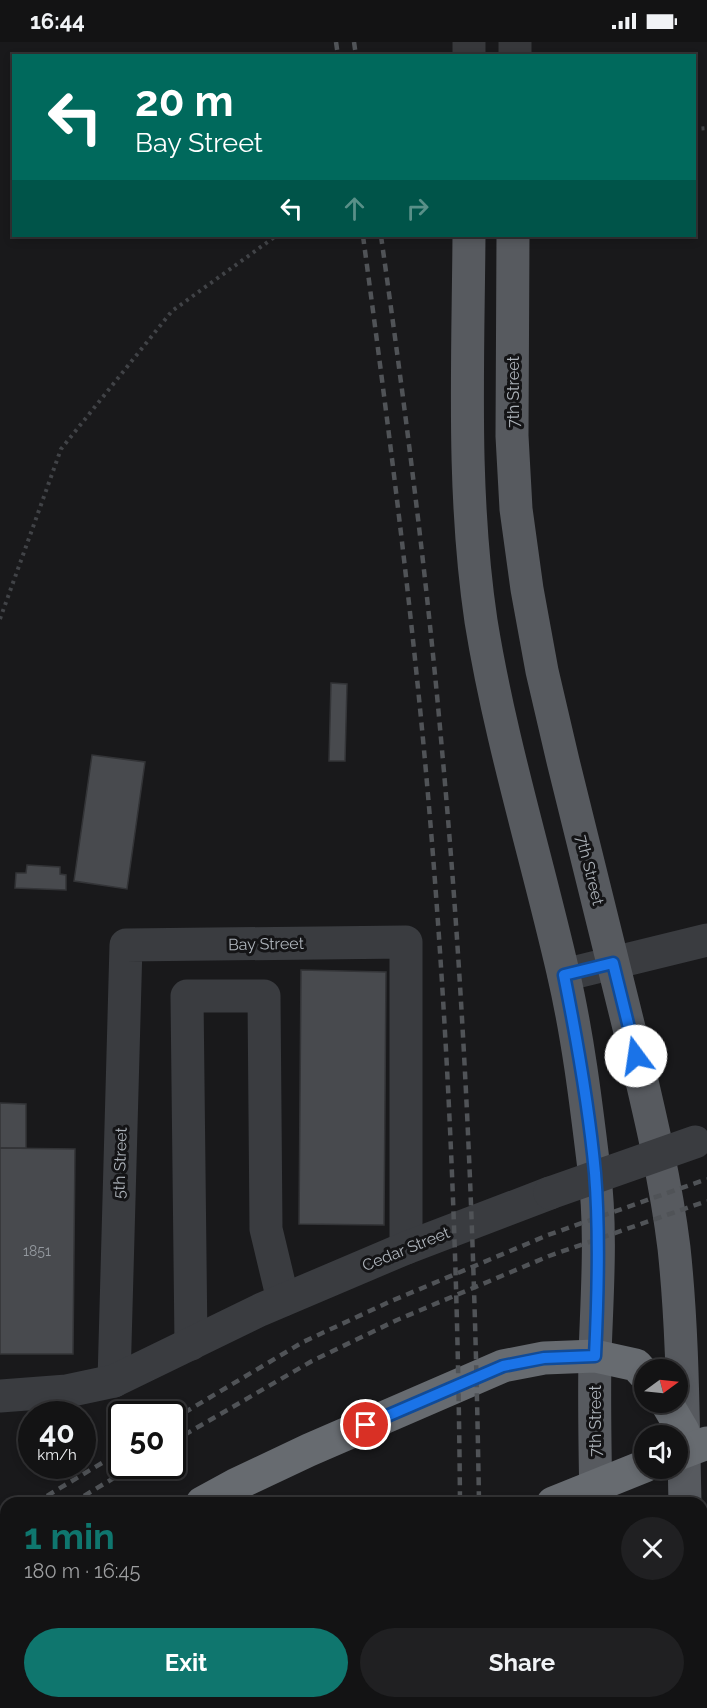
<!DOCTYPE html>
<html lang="en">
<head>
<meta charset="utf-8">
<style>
  :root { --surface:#131314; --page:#202022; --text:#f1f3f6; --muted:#9d9ea0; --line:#323234; --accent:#0f766e }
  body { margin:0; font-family:Raleway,sans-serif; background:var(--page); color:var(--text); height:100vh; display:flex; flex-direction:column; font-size:22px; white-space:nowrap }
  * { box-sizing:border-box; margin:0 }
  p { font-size:20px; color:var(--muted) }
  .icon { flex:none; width:33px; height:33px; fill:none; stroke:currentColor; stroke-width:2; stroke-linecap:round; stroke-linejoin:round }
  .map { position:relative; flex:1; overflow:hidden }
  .details { position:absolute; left:0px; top:1455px; width:708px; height:212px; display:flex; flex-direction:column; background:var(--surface); border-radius:18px 18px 0 0; box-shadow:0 3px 9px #0003,0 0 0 2px var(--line) }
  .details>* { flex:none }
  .guide { position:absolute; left:12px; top:12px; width:684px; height:183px; border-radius:0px; box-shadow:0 3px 9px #0003,0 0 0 2px var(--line); background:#00695c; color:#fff; overflow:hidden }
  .needle { width:39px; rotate:75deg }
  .controls { position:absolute; left:634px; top:1317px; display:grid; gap:12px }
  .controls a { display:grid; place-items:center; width:54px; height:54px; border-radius:50%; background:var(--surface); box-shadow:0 3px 9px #0003,0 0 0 2px var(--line); font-size:30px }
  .speed { position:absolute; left:18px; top:1359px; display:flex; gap:12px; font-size:30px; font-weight:700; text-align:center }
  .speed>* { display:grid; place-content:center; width:78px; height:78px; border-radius:50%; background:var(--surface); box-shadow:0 3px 9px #0003,0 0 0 2px var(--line); line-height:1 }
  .speed small { font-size:15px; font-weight:400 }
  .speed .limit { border:3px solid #111; border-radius:9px; background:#fff; color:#111 }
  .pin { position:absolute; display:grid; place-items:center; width:51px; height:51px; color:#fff; margin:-26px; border:3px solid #fff; border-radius:50%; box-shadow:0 2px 6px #0007 }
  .me { position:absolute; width:66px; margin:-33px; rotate:346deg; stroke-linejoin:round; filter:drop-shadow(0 0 4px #0008) }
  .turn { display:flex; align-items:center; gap:21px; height:126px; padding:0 24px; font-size:27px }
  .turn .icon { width:78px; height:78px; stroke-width:2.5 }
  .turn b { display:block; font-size:42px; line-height:51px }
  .lanes { display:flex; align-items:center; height:57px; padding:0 24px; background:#0003; justify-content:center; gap:30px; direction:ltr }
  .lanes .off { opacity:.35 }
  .round { display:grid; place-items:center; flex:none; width:63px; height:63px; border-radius:32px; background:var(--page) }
  .summary { display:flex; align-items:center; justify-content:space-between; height:102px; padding:0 24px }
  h1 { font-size:36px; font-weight:700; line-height:45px; color:var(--accent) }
  .cta { display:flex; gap:12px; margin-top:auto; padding:12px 24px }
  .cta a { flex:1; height:69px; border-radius:36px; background:var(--accent); color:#fff; font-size:24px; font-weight:700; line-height:69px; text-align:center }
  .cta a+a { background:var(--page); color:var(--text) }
  .status { display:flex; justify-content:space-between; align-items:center; height:42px; padding:0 30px; background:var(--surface); direction:ltr }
  .status svg { height:16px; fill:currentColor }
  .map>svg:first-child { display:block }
  .building { fill:#484a4e; stroke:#333437; stroke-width:1.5 }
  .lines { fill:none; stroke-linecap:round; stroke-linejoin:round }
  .major-tunnel { stroke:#37383b; stroke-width:33; stroke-dasharray:33 16; stroke-linecap:butt }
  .path { stroke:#414347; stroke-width:4; stroke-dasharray:3 4.5; stroke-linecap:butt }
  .minor { stroke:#3a3c40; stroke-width:33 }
  .major { stroke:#575a5f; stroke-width:33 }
  .highway { stroke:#676b70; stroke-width:33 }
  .rail { stroke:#505357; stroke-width:4.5; stroke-dasharray:8 6; stroke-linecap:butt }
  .minor-bridge { stroke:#3a3c40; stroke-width:33 }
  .highway-bridge { stroke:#676b70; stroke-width:33 }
  .route-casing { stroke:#114b97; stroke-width:15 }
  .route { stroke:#1a73e8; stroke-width:10 }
  .labels { text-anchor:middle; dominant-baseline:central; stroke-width:6; stroke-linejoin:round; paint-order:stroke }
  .number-label { font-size:14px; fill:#94999f }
  .street-label { font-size:16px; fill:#adb3ba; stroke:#141416 }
</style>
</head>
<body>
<div class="status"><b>16:44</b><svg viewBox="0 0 49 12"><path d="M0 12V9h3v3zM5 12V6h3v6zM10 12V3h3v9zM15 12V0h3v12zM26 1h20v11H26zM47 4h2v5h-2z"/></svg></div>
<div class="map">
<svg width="707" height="1666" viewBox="0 0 707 1666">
  <rect width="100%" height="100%" fill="#19191b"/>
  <g class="building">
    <polygon points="331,641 347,642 345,719 329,719"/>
    <polygon points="92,713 145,720 127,847 74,839"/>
    <polygon points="27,823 60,825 60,832 66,833 66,848 15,846 16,831 26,831"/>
    <polygon points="301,928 386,930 384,1183 299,1182"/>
    <polygon points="0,1061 26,1062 26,1106 0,1106"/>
    <polygon points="0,1106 75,1107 73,1312 0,1312"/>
  </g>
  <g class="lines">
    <g class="major-tunnel">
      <polyline points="469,0 469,14"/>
      <polyline points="515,14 515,0"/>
    </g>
    <g class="path">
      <polyline points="694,87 707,86"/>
      <polyline points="0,577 61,407 172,269 276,194"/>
    </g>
    <g class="minor">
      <polyline points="564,933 707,898"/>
      <polyline points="191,1302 187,954 264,954 266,1187 283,1258"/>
      <polyline points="114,1339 126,903 406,900 406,1206"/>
      <polyline points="0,1354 67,1349 114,1339 260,1268 406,1206 550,1151"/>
    </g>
    <g class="major">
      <path d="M 469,194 C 468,322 462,451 481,579 C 500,697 536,813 563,930 C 578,994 586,1061 594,1127 C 602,1188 597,1251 595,1313 C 594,1362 595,1412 596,1461"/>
      <path d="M 513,194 L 512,394 L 516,467 L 527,547 L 542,629 L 563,719 L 636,1014 C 651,1077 666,1141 674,1206 C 683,1290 683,1376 685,1461"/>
      <polyline points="596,1660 596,1666"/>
      <polyline points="677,1666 677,1660"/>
    </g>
    <g class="highway">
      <polyline points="666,1360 683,1389"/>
      <polyline points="202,1461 235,1443 309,1408 503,1324 544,1316 595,1314 636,1323 645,1333"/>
      <polyline points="702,1546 707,1544"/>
      <polyline points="0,1589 6,1584"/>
      <polyline points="150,1666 159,1660"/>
      <polyline points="426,1666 438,1660"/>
    </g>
    <g class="rail">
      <polyline points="336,0 338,14"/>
      <polyline points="354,0 356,14"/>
      <path d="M 363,194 C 386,365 408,536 424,708 C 447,958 458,1210 460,1461"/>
      <path d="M 381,194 C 405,364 427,536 442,708 C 465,958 475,1209 479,1461"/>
      <polyline points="172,1378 303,1300 389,1260 548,1193 707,1137"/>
      <polyline points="172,1400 312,1319 397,1278 549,1214 707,1159"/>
      <polyline points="35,1461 122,1409"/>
      <polyline points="72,1461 134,1424"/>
      <polyline points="0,1486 6,1482"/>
      <polyline points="0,1510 6,1506"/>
      <polyline points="460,1666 460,1660"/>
      <polyline points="478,1666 478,1660"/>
    </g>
    <polyline class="minor-bridge" points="550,1151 695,1100"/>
    <g class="highway-bridge">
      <polyline points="678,1412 707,1401"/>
      <polyline points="553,1461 645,1424"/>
    </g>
  </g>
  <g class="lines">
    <defs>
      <path id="route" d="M 366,1383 L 503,1324 L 544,1316 L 595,1314 C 598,1254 600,1192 595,1131 C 589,1065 577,998 564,933 L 613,921 L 636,1014"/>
    </defs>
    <use href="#route" class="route-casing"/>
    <use href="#route" class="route"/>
  </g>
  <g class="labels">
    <g class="number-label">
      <text x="37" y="1209">1851</text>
    </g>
    <g class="street-label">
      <text transform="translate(513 350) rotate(-90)">7th Street</text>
      <text transform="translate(590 828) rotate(76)">7th Street</text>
      <text transform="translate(266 902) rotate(-1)">Bay Street</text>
      <text transform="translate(120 1121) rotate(-88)">5th Street</text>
      <text transform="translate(406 1207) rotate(-22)">Cedar Street</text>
      <text transform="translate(595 1379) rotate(-90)">7th Street</text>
    </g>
  </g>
</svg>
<div class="controls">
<a><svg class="needle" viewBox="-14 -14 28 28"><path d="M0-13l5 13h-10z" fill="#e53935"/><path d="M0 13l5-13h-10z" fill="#9d9ea0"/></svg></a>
<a><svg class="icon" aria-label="sound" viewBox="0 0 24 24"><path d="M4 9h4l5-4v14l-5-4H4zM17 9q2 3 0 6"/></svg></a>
</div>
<div class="speed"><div>40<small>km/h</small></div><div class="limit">50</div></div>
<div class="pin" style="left:366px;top:1383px;background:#d93025"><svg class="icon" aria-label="arrive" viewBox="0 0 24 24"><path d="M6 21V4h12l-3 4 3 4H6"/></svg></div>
<svg class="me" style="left:636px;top:1014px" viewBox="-20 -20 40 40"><circle r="19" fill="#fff"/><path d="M0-13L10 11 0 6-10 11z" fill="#1a73e8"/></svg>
<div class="guide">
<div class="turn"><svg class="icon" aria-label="left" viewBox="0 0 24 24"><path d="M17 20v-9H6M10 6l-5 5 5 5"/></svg><div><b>20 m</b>Bay Street</div></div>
<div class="lanes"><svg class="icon" aria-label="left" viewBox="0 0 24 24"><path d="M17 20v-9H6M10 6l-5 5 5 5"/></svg><svg class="icon off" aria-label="ahead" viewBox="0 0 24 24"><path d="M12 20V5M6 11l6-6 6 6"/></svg><svg class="icon off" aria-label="right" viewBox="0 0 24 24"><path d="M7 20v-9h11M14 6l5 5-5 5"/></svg></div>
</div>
<section class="details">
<div class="summary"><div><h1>1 min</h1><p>180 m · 16:45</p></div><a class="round"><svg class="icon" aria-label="close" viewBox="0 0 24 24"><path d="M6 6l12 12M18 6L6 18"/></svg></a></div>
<div class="cta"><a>Exit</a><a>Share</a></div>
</section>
</div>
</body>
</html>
